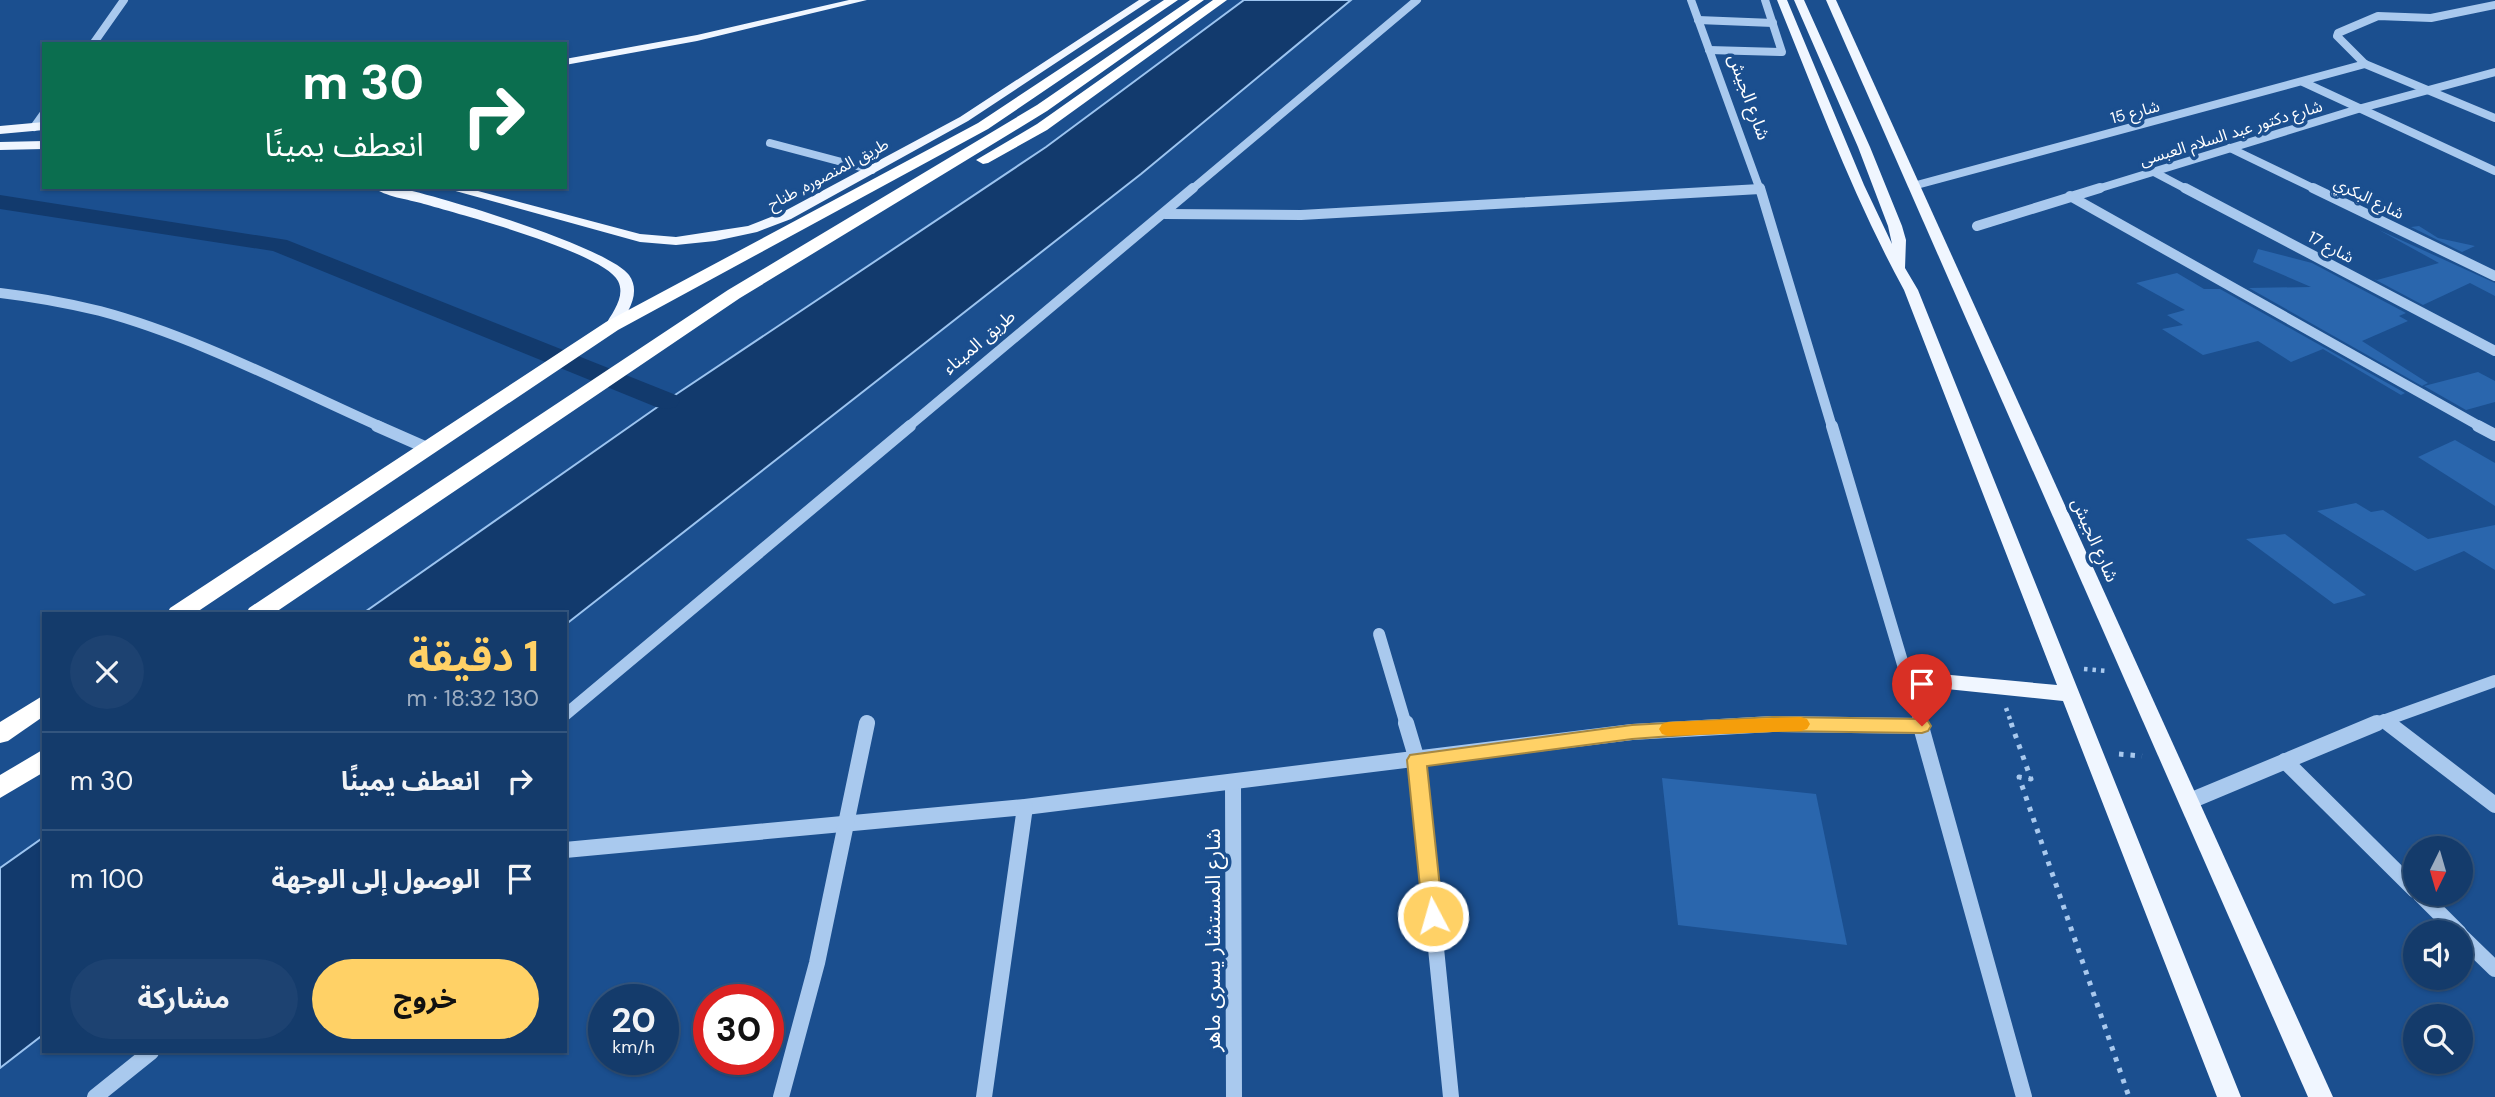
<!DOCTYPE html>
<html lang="ar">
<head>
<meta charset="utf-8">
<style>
  :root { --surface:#143b6b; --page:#1d4271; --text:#f1f3f6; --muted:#9dadc1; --line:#33557e; --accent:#ffd166 }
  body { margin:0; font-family:"DM Sans","Noto Sans Arabic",sans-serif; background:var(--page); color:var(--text); direction:rtl; height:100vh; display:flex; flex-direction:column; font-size:26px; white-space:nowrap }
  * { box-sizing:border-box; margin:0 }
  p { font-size:23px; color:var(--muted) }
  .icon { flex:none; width:38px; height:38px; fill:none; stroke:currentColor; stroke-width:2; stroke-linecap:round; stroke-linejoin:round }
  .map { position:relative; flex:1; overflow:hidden; direction:ltr }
  .sheet { position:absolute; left:42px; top:612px; width:525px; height:441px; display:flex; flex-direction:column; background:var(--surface); border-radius:0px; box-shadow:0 2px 5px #0004,0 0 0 2px var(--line); direction:rtl }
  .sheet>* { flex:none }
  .top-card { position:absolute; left:42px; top:42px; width:525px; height:147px; border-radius:0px; box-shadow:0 2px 5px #0004,0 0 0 2px var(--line); direction:rtl; background:#0b6e4f; color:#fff; overflow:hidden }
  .needle { width:46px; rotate:185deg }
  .tools { position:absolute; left:2403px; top:836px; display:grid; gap:14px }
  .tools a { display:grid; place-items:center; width:70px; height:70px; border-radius:50%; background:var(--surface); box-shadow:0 2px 5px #0004,0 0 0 2px var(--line); font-size:35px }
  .speed { position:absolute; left:588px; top:984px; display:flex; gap:14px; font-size:35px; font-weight:700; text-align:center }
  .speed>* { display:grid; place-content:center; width:91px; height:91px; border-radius:50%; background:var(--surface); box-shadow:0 2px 5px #0004,0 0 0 2px var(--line); line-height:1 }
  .speed small { font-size:18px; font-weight:400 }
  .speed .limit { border:10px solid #d22; background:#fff; color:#111 }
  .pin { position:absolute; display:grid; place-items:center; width:60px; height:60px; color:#fff; margin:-72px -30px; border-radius:50% 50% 50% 0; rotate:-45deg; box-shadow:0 0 7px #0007 }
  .pin .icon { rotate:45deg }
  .me { position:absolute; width:77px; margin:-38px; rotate:354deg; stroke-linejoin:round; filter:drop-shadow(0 0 5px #0008) }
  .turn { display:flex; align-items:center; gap:24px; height:147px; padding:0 28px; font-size:32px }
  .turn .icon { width:91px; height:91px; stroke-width:2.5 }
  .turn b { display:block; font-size:49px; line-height:60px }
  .round { display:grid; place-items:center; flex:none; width:74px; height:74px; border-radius:37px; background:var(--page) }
  .summary { display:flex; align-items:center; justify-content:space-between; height:119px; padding:0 28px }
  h1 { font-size:42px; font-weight:700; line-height:52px; color:var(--accent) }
  .button { display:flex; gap:14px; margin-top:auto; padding:14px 28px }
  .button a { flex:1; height:80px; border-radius:42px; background:var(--accent); color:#111; font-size:28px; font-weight:700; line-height:80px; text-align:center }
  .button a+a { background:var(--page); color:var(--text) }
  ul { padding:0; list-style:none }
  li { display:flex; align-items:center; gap:21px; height:98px; padding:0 28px; border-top:2px solid var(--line) }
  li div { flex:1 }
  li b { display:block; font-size:26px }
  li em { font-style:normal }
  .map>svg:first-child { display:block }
  .water { fill:#123a6d; stroke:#9cc4f0; stroke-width:2 }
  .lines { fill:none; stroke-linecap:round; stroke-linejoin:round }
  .canal { fill:#123a6d; fill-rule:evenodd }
  .building { fill:#2a66ad }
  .path-far1 { stroke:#a9c9ee; stroke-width:4.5; stroke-dasharray:3.5 5; stroke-linecap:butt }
  .path { stroke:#a9c9ee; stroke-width:5; stroke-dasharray:4.5 7; stroke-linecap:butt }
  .minor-far3 { stroke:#a9c9ee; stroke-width:8 }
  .minor-far2 { stroke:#a9c9ee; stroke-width:10 }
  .minor-far1 { stroke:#a9c9ee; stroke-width:12 }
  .minor { stroke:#a9c9ee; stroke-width:16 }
  .major { fill:#f0f6ff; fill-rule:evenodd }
  .highway { fill:#fff; fill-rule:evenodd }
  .route { fill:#ffd166; stroke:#a68842; stroke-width:2 }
  .slow { fill:#f59e0b }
  .labels { text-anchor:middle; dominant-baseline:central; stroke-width:7; stroke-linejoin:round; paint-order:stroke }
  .far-street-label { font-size:16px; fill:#fff; stroke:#1b4f8f }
  .street-label { font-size:18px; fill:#fff; stroke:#1b4f8f }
  .near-street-label { font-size:21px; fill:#fff; stroke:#1b4f8f }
</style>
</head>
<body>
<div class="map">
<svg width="2495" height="1097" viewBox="0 0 2495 1097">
  <rect width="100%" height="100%" fill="#1b4f8f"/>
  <g class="water">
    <polygon points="1244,0 1351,0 1141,174 565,625 565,614 362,614 666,401 1046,147"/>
    <polygon points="44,837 44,1034 0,1068 0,868"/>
  </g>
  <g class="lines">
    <polygon class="canal" points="0,195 287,240 676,395 680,401 676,407 666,409 656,407 273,251 0,209"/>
  </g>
  <g class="building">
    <polygon points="2419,226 2438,238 2475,246 2462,252 2411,227"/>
    <polygon points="2379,230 2495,283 2495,296 2470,283 2423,305 2374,279 2377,280 2439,263"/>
    <polygon points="2258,249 2312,263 2406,313 2399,316 2408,321 2362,341 2428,383 2422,386 2249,288 2311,287 2253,262"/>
    <polygon points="2177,273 2204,289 2220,289 2405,393 2401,395 2323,349 2291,362 2258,341 2203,355 2162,329 2183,325 2167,315 2185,310 2136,283"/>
    <polygon points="2478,372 2495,381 2495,402 2466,410 2424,386"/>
    <polygon points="2455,440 2495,463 2495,506 2418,457"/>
    <polygon points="2356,503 2371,512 2383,510 2428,539 2495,525 2495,570 2464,551 2415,571 2317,511"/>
    <polygon points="2285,534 2366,595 2334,604 2246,539"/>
    <polygon points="1662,778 1816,794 1847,945 1678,925"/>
  </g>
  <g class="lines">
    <g class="path-far1">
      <polyline points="2084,669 2107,671"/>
      <polyline points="2006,708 2012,725"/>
    </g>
    <g class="path">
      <polyline points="2011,723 2031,779 2019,777 2129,1097"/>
      <polyline points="2119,754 2142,756"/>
    </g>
    <g class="minor-far3">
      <polyline points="1691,0 1760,190"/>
      <polyline points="2495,5 2431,18 2378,16 2338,33 2337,36 2365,64 2495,118"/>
      <polyline points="1698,20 1773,23"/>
      <polyline points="93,44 124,0"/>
      <polyline points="1709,50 1782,52 1765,0"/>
      <polyline points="2303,82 2495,171"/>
      <polyline points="34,127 44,113"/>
      <polyline points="770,143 872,170"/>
      <polyline points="2230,148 2317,190"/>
      <polyline points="2152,171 2188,190"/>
      <polyline points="1913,186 2365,64"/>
      <polyline points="1191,190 1417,0"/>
      <polyline points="1741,190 1760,189"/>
      <polyline points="2094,190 2358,109 2495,72"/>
    </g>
    <g class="minor-far2">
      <polyline points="1760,188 1832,427"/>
      <polyline points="2185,188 2495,351"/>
      <polyline points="2313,188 2495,276"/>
      <polyline points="2070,196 2481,427"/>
      <polyline points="1165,214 1301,215 1760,189"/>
      <polyline points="1977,226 2100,188"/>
      <path d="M 0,293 C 34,297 67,303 100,311 C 194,336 291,387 381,427"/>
      <polyline points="908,427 1193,188"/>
    </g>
    <g class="minor-far1">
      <polyline points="377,426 427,448"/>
      <polyline points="1832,426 1921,725"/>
      <polyline points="2478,426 2495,435"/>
      <polyline points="1379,634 1406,725"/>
      <polyline points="565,715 910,426"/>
      <polyline points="2384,720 2390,725"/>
      <polyline points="1758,725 1833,725"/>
      <polyline points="2372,725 2495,681"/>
    </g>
    <g class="minor">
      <polyline points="1406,723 1417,760 1451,1097"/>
      <polyline points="1920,723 2024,1097"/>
      <polyline points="2388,723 2495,805"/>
      <polyline points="2285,761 2415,890"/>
      <polyline points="1233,783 1234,1097"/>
      <polyline points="2190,801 2377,723"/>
      <polyline points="565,850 1025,807 1632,732 1772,724 1922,726"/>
      <polyline points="2420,894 2459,933"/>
      <polyline points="2460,935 2495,969"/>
      <polyline points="95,1097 151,1052"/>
      <polyline points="781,1097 817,963 867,723"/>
      <polyline points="984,1097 1025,807"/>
    </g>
    <g class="major">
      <polygon points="849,0 867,0 697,41 565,65 565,59 697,35"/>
      <polygon points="1139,0 1151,0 968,121 791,219 757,232 715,241 676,245 640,242 441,187 463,187 640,234 676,237 748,226 781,213 960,117"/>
      <path d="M 1777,0 L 1787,0 L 1864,185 L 1892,244 L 1888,226 L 1858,147 L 1794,0 L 1804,0 L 1870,147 L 1902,226 L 1906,240 L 1905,268 L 1918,290 L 2241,1097 L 2217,1097 L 2063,701 L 1908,685 L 1901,683 L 1898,678 L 1901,673 L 1908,671 L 2057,685 L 1904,290 C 1853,197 1817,98 1777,0 Z"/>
      <polygon points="1826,0 1836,0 2333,1097 2308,1097"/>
      <polygon points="44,122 44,130 0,134 0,126"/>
      <polygon points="44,141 44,149 0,150 0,142"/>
      <path d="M 373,187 C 380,187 388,186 394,187 C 434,194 608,247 629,275 C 642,293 627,314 617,329 L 607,329 L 605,326 C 612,313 626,297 618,281 C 603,252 459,214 424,204 C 408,199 385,197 373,187 Z"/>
    </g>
    <g class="highway">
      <polygon points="1164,0 1178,0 988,129 618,330 194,614 167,614 170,608 606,322 978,123"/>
      <polygon points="1190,0 1204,0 1047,111 740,298 273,614 246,614 249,608 728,290 1037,105"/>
      <polygon points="1213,0 1227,0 1047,130 988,163 983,164 976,160 1037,124"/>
      <polygon points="44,695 44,716 8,741 0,743 0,722"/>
      <polygon points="44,749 44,772 0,798 0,775"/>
    </g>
  </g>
  <polygon class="route" points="1772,717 1922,719 1928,721 1931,726 1928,731 1922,733 1772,731 1699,734 1632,739 1427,766 1443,916 1440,922 1433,925 1425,922 1423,916 1407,760 1410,755 1632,725"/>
  <polygon class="slow" points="1801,717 1807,719 1810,724 1807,729 1801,731 1668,736 1662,734 1659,729 1662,724 1668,722"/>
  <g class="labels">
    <g class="far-street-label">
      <text transform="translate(2135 112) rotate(-15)">شارع 15</text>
      <text transform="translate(2231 133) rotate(-17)">شارع دكتور عبد السلام العبسى</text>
      <text transform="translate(828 174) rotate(-28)">طريق المنصوره, طناح</text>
      <text transform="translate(2369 198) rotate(26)">شارع البكري</text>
      <text transform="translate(2331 247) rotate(28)">شارع 17</text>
    </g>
    <g class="street-label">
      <text transform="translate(1749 97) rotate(70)">شارع الجيش</text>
      <text transform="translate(979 342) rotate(-40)">طريق الميناء</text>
      <text transform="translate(2095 540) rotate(66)">شارع الجيش</text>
    </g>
    <g class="near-street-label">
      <text transform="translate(1213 940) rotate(-90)">شارع المستشار يسرى ماهر</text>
    </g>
  </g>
</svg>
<div class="tools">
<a><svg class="needle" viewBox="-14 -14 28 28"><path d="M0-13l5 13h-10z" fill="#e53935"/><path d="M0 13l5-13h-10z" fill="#9dadc1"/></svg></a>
<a><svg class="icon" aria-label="sound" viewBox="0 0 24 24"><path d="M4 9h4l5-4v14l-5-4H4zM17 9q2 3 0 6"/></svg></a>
<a><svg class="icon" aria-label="search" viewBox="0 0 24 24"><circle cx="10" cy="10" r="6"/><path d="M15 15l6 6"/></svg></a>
</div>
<div class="speed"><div>20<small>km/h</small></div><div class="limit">30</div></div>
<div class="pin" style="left:1922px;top:726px;background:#d93025"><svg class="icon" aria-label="arrive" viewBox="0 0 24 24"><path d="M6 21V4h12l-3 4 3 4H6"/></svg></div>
<svg class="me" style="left:1433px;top:916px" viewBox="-20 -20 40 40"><circle r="17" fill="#ffd166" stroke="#fff" stroke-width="3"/><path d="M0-11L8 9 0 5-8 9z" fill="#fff"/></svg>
<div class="top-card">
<div class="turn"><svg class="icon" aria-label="right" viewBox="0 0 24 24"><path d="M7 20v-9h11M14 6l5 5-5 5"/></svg><div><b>30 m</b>انعطف يمينًا</div></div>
</div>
<section class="sheet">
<div class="summary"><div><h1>1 دقيقة</h1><p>130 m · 18:32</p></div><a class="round"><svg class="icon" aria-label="close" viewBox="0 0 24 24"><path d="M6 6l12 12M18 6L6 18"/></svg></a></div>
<ul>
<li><svg class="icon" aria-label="right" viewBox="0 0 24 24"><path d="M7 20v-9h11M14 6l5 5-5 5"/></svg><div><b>انعطف يمينًا</b></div><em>30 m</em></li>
<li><svg class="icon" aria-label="arrive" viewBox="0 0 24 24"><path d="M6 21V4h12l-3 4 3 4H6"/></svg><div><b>الوصول إلى الوجهة</b></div><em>100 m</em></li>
</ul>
<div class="button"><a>خروج</a><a>مشاركة</a></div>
</section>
</div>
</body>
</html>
